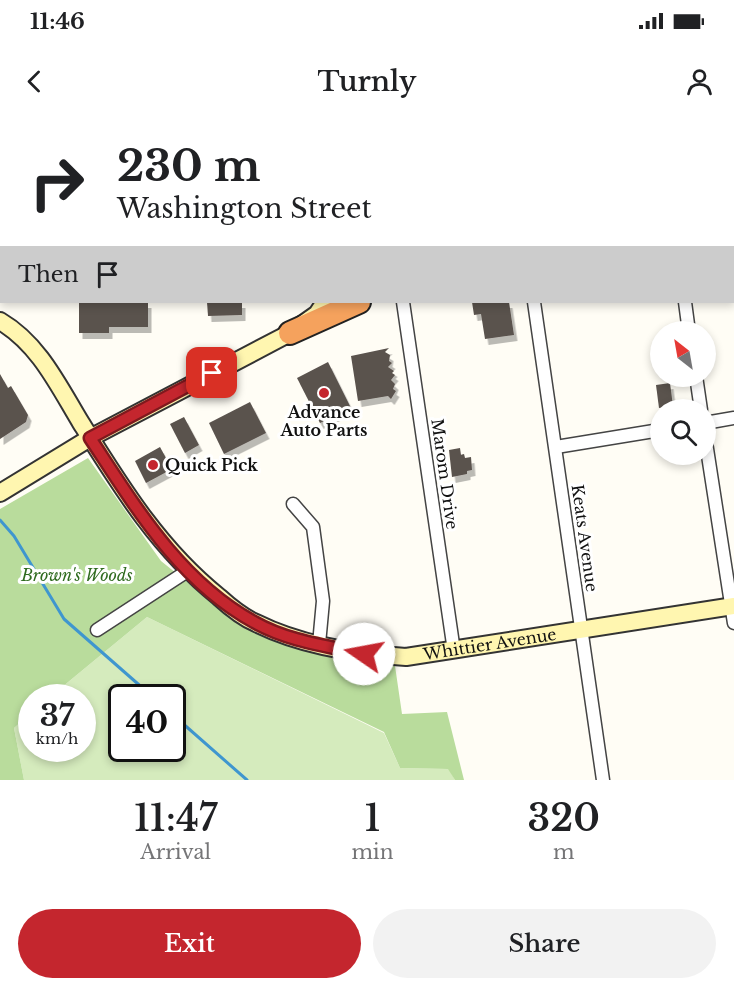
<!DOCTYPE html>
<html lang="en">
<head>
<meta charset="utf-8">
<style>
  :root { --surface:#fff; --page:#f2f2f2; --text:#202124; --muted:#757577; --accent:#c4262e }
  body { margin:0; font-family:"Libre Baskerville",serif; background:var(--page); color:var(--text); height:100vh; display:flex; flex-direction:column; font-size:22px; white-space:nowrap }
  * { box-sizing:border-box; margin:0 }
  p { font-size:20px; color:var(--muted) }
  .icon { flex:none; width:33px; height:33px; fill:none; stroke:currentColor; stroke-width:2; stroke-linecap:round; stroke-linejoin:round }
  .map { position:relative; height:660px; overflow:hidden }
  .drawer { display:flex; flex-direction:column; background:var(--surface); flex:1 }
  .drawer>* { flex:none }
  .banner { position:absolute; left:0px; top:0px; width:735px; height:183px; box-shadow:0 3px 9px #0003; background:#fff; color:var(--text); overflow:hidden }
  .needle { width:39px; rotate:329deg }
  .buttons { position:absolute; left:650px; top:201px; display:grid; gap:12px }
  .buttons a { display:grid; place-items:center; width:66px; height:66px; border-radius:50%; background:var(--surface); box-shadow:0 3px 9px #0003; font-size:30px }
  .speed { position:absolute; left:18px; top:564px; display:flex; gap:12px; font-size:30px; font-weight:700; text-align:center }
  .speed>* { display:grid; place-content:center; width:78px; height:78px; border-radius:50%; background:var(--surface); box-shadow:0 3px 9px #0003; line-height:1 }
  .speed small { font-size:15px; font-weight:400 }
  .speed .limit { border:3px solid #111; border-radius:9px; background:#fff; color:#111 }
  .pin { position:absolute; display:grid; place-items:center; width:51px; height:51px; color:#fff; margin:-26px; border-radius:12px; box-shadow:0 3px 9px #0006 }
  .me { position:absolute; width:66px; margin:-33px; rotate:282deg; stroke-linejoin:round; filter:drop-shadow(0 0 4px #0008) }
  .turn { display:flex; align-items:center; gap:21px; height:126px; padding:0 18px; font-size:27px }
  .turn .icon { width:78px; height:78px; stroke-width:2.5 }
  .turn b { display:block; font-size:42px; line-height:51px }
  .then { display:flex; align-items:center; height:57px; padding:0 18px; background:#0003; gap:12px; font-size:22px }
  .eta { display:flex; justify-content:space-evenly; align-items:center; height:102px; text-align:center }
  .eta b { font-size:36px; font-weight:600; line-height:42px }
  .primary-button { display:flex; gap:12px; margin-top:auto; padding:12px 18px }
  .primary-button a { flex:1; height:69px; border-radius:36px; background:var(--accent); color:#fff; font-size:24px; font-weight:600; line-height:69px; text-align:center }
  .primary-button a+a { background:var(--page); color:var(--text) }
  .status { display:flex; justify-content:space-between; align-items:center; height:42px; padding:0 30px; background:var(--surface); direction:ltr }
  .status svg { height:16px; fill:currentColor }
  header { display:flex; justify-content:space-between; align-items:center; height:78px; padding:0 18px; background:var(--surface); font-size:27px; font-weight:600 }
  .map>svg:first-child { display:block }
  .green { fill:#d5ebbd; fill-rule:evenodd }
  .forest { fill:#b9dc9c }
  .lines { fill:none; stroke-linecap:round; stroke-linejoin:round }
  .stream { stroke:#3f96cf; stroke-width:3 }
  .building { fill:#5a524d; filter:url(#shadow) }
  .street-casing { stroke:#444; stroke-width:15 }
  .secondary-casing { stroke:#333; stroke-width:20 }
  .highway-casing { stroke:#222; stroke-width:26 }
  .street { stroke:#fff; stroke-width:12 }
  .secondary { stroke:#fff6b0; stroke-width:16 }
  .highway { stroke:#f5a25d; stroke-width:22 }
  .route-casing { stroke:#7f191e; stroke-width:15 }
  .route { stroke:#c4262e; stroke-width:10 }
  .poi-dot { fill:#c4262e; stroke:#fff; stroke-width:2 }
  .labels { text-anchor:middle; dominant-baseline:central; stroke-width:6; stroke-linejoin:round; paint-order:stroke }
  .poi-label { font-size:16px; font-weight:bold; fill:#111; stroke:#fff }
  .street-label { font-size:16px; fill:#111; stroke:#fff }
  .park-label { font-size:16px; font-style:italic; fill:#2f6b1f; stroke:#fff }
</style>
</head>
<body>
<div class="status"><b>11:46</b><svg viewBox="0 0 49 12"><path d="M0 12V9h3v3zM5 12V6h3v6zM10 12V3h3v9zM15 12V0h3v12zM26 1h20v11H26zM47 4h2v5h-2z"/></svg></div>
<header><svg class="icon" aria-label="back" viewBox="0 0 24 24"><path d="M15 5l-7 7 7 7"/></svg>Turnly<svg class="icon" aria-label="person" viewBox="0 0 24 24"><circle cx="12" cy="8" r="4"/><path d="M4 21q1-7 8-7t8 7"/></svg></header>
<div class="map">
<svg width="734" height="660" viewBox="0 0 734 660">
  <defs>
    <filter id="shadow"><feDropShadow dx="3.5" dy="6" stdDeviation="0" flood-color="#0004"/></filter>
  </defs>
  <rect width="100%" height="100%" fill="#fffdf5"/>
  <path class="green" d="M 147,497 L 384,613 L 400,648 L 449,649 L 455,660 L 24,660 L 14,608 L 31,593 L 32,628 L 82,628 L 82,578 L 50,577 ZM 122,578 L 172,578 L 172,628 L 122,628 Z"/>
  <polygon class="forest" points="88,338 161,441 232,498 394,539 402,594 447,592 464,660 455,660 448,649 400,648 384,612 147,497 50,577 32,578 31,593 14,608 24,660 0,660 0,389"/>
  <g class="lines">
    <g class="stream">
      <polyline points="0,400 14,416 64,499 154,578"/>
      <polyline points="172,594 247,660"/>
    </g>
  </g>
  <g class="building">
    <polygon points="79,182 148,182 148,207 109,207 109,213 79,213"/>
    <polygon points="207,182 242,182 242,195 208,196"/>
    <polygon points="472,182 509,182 514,215 485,219 481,194 474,195"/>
    <polygon points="389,228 385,232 390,235 389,241 392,243 388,247 394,251 392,253 395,255 391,260 395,264 393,269 396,271 391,279 388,276 358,281 351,236"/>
    <polygon points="328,242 351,288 320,303 297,258"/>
    <polygon points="0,254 8,268 11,266 28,295 26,302 0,319"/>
    <polygon points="670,263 673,286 659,288 656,265"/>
    <polygon points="250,282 266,313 224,334 209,303"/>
    <polygon points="184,297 199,325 185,333 170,304"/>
    <polygon points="160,327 172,349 146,363 135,341"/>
    <polygon points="460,328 461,335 464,334 465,338 471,337 472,350 467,351 467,354 452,357 449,330"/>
  </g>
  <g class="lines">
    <defs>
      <g id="street">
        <polyline points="677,0 677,2"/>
        <polyline points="403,182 454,531"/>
        <polyline points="534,182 603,660"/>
        <polyline points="685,182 689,212"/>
        <polyline points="696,256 701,290"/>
        <polyline points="705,303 734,298"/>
        <polyline points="705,316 734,503"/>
        <polyline points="556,327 660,310"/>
        <polyline points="293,384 313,407 323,481 319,524"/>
        <polyline points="97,510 189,450"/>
      </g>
      <g id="secondary">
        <path id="s1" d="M 0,201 C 39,224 58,265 81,303 C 121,367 159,429 219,477 C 230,487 242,497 256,503 C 302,526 356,534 406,537 L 734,486"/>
        <polyline points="0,373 90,318 290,213 317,194 325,182"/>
      </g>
      <g id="highway">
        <polyline points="722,2 727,0"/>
        <polyline points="0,112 2,112"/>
        <polyline points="0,140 2,140"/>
        <polyline points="290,213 359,182"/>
      </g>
    </defs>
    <use href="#street" class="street-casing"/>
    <use href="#secondary" class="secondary-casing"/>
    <use href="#highway" class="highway-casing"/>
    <use href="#street" class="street"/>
    <use href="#secondary" class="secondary"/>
    <use href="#highway" class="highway"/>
  </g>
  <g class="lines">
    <defs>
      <path id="route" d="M 212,253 L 90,318 C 135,386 179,461 254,502 C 287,521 327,526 364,534"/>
    </defs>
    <use href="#route" class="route-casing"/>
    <use href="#route" class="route"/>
  </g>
  <g class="poi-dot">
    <circle cx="324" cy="273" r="6"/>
    <circle cx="153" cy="345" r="6"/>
  </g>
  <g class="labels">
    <g class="poi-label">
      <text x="324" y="292">Advance<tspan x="324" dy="18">Auto Parts</tspan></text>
      <text x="165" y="345" text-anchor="start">Quick Pick</text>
    </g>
    <g class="street-label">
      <text transform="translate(445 354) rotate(82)">Marom Drive</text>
      <text transform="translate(585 418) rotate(82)">Keats Avenue</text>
      <text stroke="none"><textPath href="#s1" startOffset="640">Whittier Avenue</textPath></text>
    </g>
    <g class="park-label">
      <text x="77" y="455">Brown's Woods</text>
    </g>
  </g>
</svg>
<div class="buttons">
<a><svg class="needle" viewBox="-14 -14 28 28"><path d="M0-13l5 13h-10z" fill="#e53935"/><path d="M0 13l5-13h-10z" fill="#757577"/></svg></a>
<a><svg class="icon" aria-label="search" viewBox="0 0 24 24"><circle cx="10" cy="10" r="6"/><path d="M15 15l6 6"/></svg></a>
</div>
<div class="speed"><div>37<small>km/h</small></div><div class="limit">40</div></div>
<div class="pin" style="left:212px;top:253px;background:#d93025"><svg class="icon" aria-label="arrive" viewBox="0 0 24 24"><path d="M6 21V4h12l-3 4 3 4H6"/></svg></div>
<svg class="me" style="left:364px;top:534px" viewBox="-20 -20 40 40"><circle r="19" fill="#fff"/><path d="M0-13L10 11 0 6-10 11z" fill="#c4262e"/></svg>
<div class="banner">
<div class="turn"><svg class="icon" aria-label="right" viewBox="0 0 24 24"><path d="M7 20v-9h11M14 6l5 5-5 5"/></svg><div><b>230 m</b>Washington Street</div></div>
<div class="then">Then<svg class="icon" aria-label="arrive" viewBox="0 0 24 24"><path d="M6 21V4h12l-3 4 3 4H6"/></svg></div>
</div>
</div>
<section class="drawer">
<div class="eta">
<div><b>11:47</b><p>Arrival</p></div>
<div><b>1</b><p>min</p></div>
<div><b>320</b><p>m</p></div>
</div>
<div class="primary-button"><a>Exit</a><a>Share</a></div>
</section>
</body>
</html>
